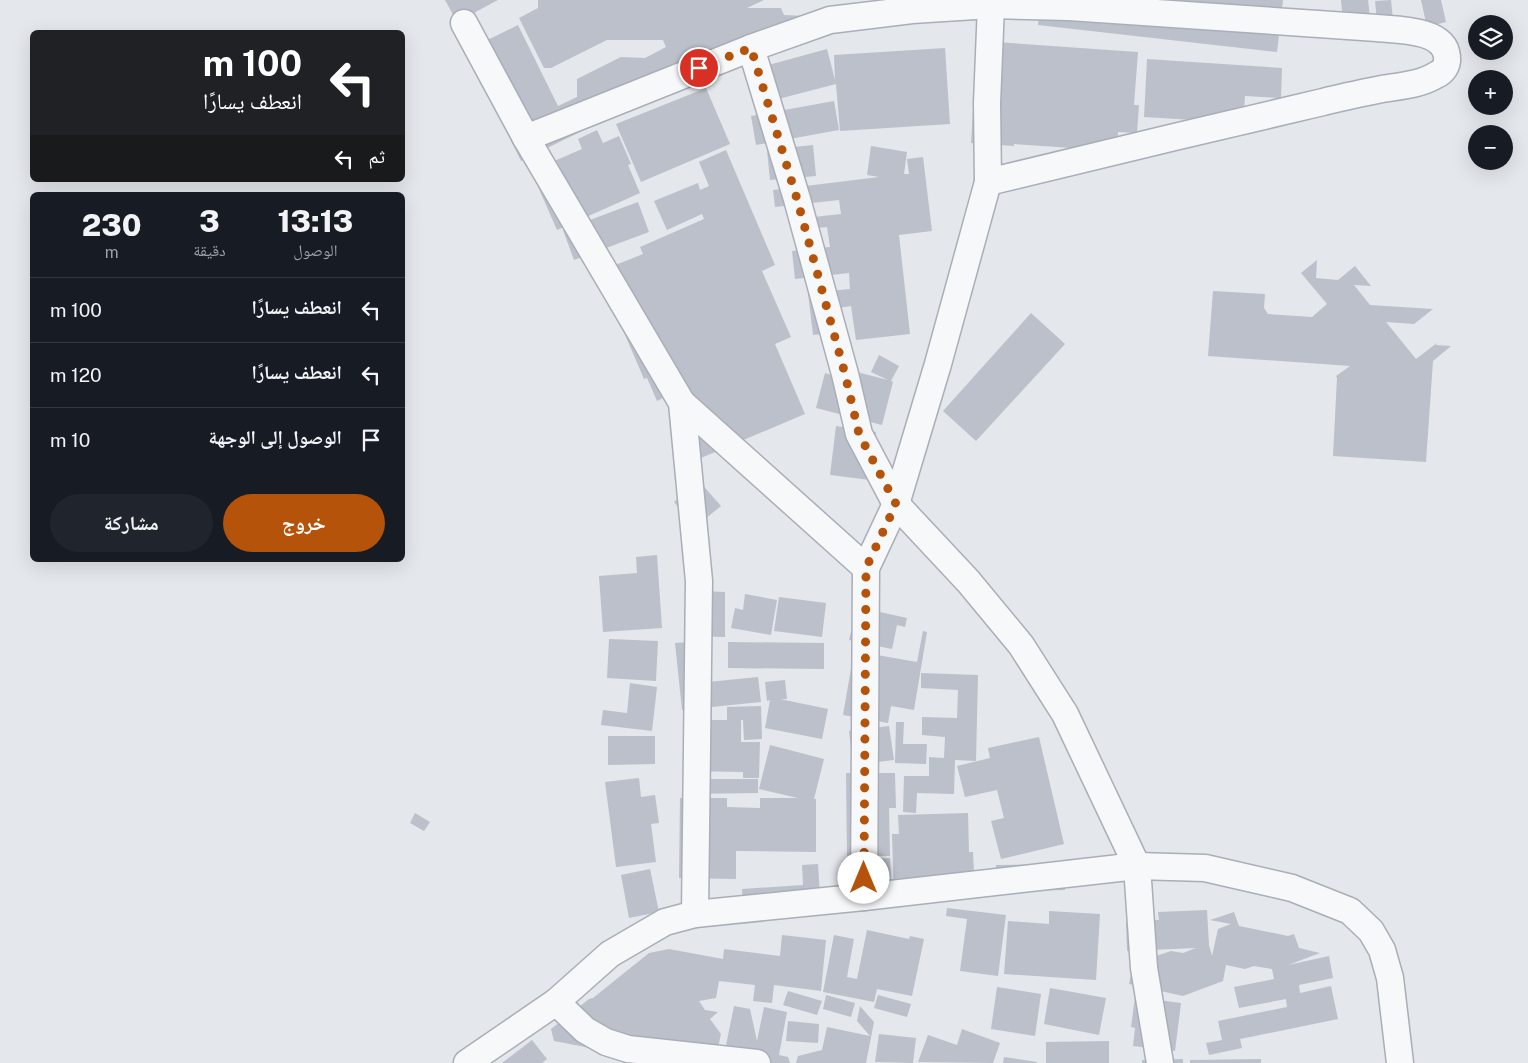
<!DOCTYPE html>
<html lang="ar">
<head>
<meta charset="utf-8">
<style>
  :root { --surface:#171b24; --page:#20242c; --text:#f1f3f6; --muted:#9ea1a6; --line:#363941; --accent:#b45309 }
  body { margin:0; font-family:"Public Sans","Noto Naskh Arabic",sans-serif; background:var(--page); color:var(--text); direction:rtl; height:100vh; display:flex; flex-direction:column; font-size:19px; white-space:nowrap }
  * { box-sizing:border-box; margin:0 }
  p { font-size:16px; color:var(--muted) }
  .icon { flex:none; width:28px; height:28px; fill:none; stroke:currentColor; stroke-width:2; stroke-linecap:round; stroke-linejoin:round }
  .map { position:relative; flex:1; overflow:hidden; direction:ltr }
  .panel { position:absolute; left:30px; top:192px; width:375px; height:370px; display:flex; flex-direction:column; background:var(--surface); border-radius:8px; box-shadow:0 5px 20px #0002; direction:rtl }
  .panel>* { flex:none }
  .banner { position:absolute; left:30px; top:30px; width:375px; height:152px; border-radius:8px; box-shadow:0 5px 20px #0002; direction:rtl; background:#202124; color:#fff; overflow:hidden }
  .buttons { position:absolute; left:1468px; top:15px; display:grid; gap:10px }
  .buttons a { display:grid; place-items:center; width:45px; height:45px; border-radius:50%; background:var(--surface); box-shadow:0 5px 20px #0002; font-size:25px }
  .pin { position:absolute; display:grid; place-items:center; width:42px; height:42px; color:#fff; margin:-21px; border:2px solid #fff; border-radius:50%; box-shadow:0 1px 5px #0007 }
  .me { position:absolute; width:55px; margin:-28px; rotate:0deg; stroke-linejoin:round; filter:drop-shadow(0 0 4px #0008) }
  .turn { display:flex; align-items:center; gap:18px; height:105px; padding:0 20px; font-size:22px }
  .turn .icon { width:65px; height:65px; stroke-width:2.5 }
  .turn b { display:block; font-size:35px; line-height:42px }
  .then { display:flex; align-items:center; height:48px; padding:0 20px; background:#0003; gap:10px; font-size:19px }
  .eta { display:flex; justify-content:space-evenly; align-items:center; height:85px; text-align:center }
  .eta b { font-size:30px; font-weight:800; line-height:35px }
  .action { display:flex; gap:10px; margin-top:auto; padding:10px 20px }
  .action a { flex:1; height:58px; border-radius:30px; background:var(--accent); color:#fff; font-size:20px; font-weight:800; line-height:58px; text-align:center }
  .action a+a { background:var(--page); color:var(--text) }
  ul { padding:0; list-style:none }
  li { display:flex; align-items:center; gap:15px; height:65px; padding:0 20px; border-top:1px solid var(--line) }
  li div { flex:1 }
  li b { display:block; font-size:19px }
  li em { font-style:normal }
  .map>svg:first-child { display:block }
  .building { fill:#bbc0ca }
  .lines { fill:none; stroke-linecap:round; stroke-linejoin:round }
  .minor-casing { stroke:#a9aeb7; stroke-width:29 }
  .minor { stroke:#f7f8fa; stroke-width:26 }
  .route { stroke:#b45309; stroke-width:9; stroke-dasharray:0 16.2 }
</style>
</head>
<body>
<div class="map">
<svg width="1528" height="1063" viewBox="0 0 1528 1063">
  <rect width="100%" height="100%" fill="#e4e7ec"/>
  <g class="building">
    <polygon points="445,0 498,0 457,22"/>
    <polygon points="538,0 764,0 747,8 781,8 784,15 807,16 807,20 521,161 475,68 475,46 518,25 558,106 577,97 577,79 621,57 645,58 666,47 663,40 607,40 551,68 544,68 519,18 538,8"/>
    <polygon points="1027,0 1283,0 1277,52 1038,25 1039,14"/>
    <polygon points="1341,0 1368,0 1370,17 1343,21"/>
    <polygon points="1391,0 1393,20 1377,21 1375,1"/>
    <polygon points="1421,0 1441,0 1446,22 1427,27"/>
    <polygon points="981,41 1138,52 1134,105 1139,105 1137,133 1118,132 1117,151 1014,144 1014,146 971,143 973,110 976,110"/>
    <polygon points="945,48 950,124 840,131 836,84 763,103 754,69 827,49 835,80 834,55"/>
    <polygon points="1147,59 1282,68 1281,98 1245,96 1243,123 1144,117"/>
    <polygon points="706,88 730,144 641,182 616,124"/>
    <polygon points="834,101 839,130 756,145 751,116"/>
    <polygon points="597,130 603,143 619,136 631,164 628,165 640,193 557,230 531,171 582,149 578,139"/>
    <polygon points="813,145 816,176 770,180 767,150"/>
    <polygon points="871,146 907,152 904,174 909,174 907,159 923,157 932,231 899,235 910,334 856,340 851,306 839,308 842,332 813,335 808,293 850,289 849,273 795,279 792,251 830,247 827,227 798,230 796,219 841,214 839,200 775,207 773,190 879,177 867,175"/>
    <polygon points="726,150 775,265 762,271 791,337 775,344 805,414 701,458 673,393 657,401 647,378 644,379 598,272 643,254 640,247 704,219 702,214 667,230 654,201 698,183 700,190 709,186 699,162"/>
    <polygon points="638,202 649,232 574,260 563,230"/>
    <polygon points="1317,260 1316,278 1338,280 1355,266 1371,286 1354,285 1370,305 1433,309 1414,324 1386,322 1416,359 1437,343 1436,345 1451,346 1433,361 1426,462 1333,456 1337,378 1336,376 1350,366 1208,356 1213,291 1265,294 1264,308 1268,314 1312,317 1327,304 1301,273"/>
    <polygon points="1031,313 1065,344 976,441 943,411"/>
    <polygon points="879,355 899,366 891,381 893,382 882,425 816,408 825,373 838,377 841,368 888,380 871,372"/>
    <polygon points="836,426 876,432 870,480 830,475"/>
    <polygon points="699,481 721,506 695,527 674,502"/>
    <polygon points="657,555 662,628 603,632 599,576 637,573 636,557"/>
    <polygon points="703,591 725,592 725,637 686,636"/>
    <polygon points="745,594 777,600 771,635 731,628 735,608 743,610"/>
    <polygon points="779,597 826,603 822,637 774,631"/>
    <polygon points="857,607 907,618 905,627 897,625 892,649 849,640"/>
    <polygon points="923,631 927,632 914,710 891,706 888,723 843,715 854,651 917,662"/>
    <polygon points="609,639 658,641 656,681 607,678"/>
    <polygon points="704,641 708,682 758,677 761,702 682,710 675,643"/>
    <polygon points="728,642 824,643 824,669 728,668"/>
    <polygon points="921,673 978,675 976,761 955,760 954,794 917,793 916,813 903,812 904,776 929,776 929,757 944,758 945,737 922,735 922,717 957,718 958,690 921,688"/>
    <polygon points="785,680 787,699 780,699 828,709 822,739 765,728 770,700 767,701 765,682"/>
    <polygon points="630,683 657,687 652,731 601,725 603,710 627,713"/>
    <polygon points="761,706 762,739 744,740 743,720 741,720 741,742 760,742 759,778 743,778 743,772 683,771 684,733 711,734 711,720 727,720 727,707"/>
    <polygon points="896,722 904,722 903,744 927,744 926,764 895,763"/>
    <polygon points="889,726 894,760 853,765 849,731"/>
    <polygon points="608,736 655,736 655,764 608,765"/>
    <polygon points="1039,737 1064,844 1001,859 991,821 1004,818 997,790 965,797 957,766 990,758 988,748"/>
    <polygon points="770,745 824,759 814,799 816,799 816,852 736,851 736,879 679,878 680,798 727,798 727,807 760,808 760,798 798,798 759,789"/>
    <polygon points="846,773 895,773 896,808 889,808 890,856 847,856"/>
    <polygon points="639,778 641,797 655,795 659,823 651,824 656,862 616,867 605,782"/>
    <polygon points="684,779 758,779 758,793 684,794"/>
    <polygon points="415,813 430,822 424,831 410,823"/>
    <polygon points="968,813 969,852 973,852 974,873 996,872 996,865 1064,864 1065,890 894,893 892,834 899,834 898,815"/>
    <polygon points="890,858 892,901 847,903 845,860"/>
    <polygon points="818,864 821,913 743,906 742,889 803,885 802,865"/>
    <polygon points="650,869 659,912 629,918 621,875"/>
    <polygon points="947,908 1006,915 998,976 960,971 967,919 946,916"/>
    <polygon points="1207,910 1209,945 1212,956 1218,929 1231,924 1210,920 1234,912 1239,926 1288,936 1294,934 1299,948 1320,953 1288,965 1329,956 1333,978 1299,985 1300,993 1331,986 1338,1019 1240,1039 1242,1048 1209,1055 1206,1043 1222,1040 1218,1021 1287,1007 1286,999 1239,1008 1234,987 1274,979 1272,969 1254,966 1245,969 1226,965 1223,981 1183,996 1129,984 1135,953 1153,957 1171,951 1183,953 1196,948 1127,951 1126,921 1159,920 1158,912"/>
    <polygon points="1049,911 1100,914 1096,980 1004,974 1008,921 1049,924"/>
    <polygon points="867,930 909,939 910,936 924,939 912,996 877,989 874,1002 823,992 834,935 854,939 847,977 857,979"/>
    <polygon points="782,935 826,940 821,991 774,985 772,1003 753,1001 755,985 719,981 716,998 699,1001 705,1010 718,1012 710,1019 721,1034 718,1048 724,1055 734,1006 750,1009 757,1041 764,1007 787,1012 779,1055 788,1057 790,1063 669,1063 554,1041 551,1029 589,999 593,998 649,953 669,949 723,959 724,949 780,956"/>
    <polygon points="997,987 1041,994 1035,1036 991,1029"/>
    <polygon points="1050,988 1106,998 1099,1035 1044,1024"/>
    <polygon points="788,991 822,1001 817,1015 783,1005"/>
    <polygon points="826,995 855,1003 851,1017 823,1009"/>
    <polygon points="878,995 911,1004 907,1017 874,1008"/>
    <polygon points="1135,997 1181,1003 1175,1051 1133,1046 1135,1028 1131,1027"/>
    <polygon points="860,1006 874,1022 866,1063 796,1063 798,1056 822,1050 827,1027 870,1036 857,1021"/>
    <polygon points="788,1021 819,1024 818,1043 786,1041"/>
    <polygon points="962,1029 1000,1043 993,1063 918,1062 928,1035 957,1045"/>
    <polygon points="879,1034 916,1038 913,1063 875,1062"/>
    <polygon points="532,1040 547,1059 542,1063 502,1063"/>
    <polygon points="1109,1041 1109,1063 1046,1063 1046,1042"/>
    <polygon points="1004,1057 1037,1062 1037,1063 1003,1063"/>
    <polygon points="1183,1059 1183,1063 1142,1063 1142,1060"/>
    <polygon points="1261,1059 1261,1063 1190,1063 1190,1060"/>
  </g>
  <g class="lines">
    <defs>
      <g id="minor">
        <polyline points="464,23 526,138 682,403 699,581 695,914"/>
        <polyline points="751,48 797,199 845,374 859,434 896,504 968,581 1021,645 1065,714 1137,866 1144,968 1160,1063"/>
        <path d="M 526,138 L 751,48 L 830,20 L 912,10 L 991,5 L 1069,7 L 1377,28 C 1398,30 1445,29 1447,57 C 1448,65 1443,72 1436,75 C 1420,85 1400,86 1382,89 C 1362,93 1342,97 1323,102 C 1211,128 1100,155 988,182"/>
        <polyline points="682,403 866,568"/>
        <polyline points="864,897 866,568 896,504 938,364 988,182 987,103 991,5"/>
        <polyline points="556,1002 585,1030 606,1042 628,1049 757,1063"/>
        <polyline points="467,1063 556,1002 610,954 665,922 695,914 864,897 1137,866 1205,868 1292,888 1350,911 1371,931 1382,950 1390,978 1400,1063"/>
      </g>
    </defs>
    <use href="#minor" class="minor-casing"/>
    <use href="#minor" class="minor"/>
  </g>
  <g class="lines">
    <polyline class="route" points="699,68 751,48 797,199 845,374 859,434 896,504 866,568 864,878"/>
  </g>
</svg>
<div class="buttons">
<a><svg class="icon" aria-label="layers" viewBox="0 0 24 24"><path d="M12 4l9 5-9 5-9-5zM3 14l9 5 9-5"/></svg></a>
<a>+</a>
<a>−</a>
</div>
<div class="pin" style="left:699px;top:68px;background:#d93025"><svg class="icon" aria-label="arrive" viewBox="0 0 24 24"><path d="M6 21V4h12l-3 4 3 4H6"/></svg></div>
<svg class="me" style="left:864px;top:878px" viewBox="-20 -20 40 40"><circle r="19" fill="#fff"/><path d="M0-13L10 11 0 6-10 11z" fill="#b45309"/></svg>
<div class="banner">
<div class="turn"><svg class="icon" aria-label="left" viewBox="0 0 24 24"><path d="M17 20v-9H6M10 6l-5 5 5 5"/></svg><div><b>100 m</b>انعطف يسارًا</div></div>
<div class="then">ثم<svg class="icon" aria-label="left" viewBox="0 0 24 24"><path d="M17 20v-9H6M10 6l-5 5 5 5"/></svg></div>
</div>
<section class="panel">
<div class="eta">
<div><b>13:13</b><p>الوصول</p></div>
<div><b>3</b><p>دقيقة</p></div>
<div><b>230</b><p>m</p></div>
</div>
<ul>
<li><svg class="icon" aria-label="left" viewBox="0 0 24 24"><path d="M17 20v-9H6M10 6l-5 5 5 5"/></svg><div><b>انعطف يسارًا</b></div><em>100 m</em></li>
<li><svg class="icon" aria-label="left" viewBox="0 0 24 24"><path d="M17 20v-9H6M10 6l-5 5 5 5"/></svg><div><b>انعطف يسارًا</b></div><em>120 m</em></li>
<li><svg class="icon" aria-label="arrive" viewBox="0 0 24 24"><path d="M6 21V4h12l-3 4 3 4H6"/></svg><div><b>الوصول إلى الوجهة</b></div><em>10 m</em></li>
</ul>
<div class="action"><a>خروج</a><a>مشاركة</a></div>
</section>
</div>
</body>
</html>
